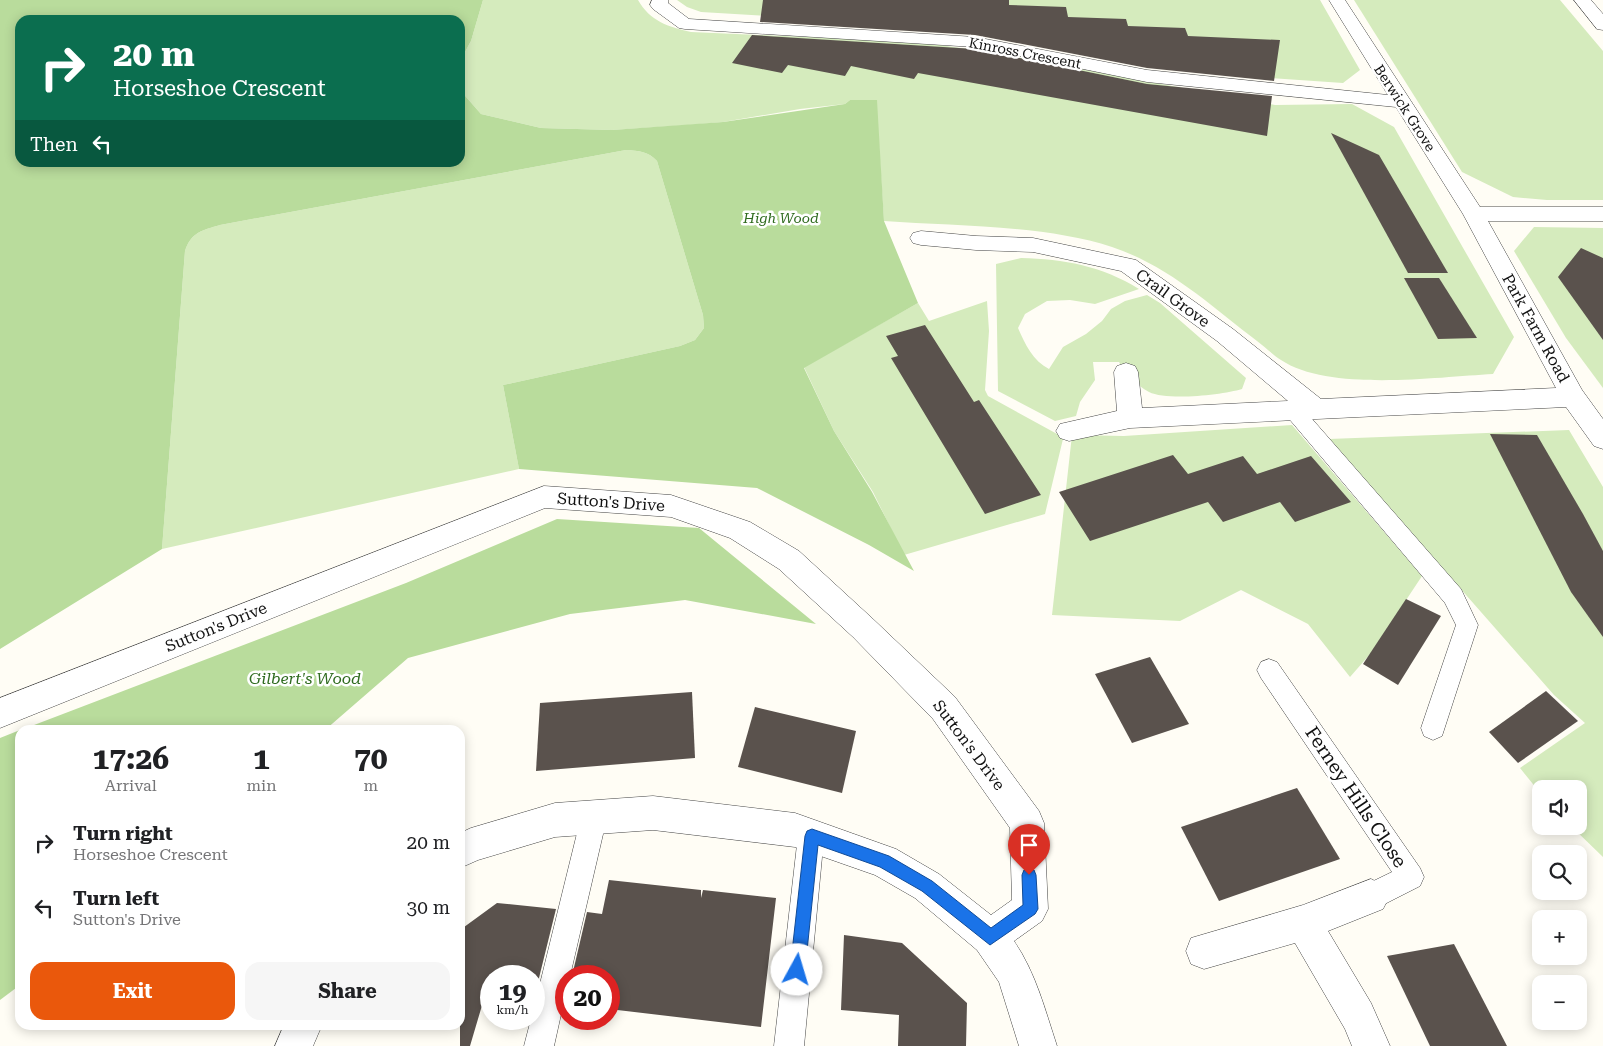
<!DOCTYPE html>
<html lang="en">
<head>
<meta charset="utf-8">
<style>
  :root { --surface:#fff; --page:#f6f6f6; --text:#202124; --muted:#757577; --accent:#ea580c }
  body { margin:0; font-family:"Roboto Serif",serif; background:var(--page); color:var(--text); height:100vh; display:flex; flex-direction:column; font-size:19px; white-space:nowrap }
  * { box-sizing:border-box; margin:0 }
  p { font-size:16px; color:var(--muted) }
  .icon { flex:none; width:28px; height:28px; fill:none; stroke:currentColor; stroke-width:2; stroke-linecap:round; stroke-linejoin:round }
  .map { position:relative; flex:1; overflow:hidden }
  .drawer { position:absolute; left:15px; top:725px; width:450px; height:305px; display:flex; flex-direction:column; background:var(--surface); border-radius:15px; box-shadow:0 2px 12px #0003 }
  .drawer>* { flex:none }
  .guide { position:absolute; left:15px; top:15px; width:450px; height:152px; border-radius:15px; box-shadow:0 2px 12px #0003; background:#0b6e4f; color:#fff; overflow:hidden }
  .buttons { position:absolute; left:1532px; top:780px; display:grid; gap:10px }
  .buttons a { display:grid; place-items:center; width:55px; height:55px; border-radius:10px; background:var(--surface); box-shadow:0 2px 12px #0003; font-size:25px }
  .speed { position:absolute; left:480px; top:965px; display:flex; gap:10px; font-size:25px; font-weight:700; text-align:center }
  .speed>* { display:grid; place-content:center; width:65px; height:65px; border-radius:50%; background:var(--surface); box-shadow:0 2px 12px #0003; line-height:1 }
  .speed small { font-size:12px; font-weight:400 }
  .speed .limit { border:8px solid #d22; background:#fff; color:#111 }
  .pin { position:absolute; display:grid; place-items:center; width:42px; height:42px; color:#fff; margin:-51px -21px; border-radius:50% 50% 50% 0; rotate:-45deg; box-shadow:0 0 5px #0007 }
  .pin .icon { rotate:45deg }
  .me { position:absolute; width:55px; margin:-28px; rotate:6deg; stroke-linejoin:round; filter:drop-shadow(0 0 4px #0008) }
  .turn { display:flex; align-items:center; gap:18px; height:105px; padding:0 15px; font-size:22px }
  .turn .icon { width:65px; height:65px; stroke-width:2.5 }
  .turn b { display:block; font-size:35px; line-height:42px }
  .then { display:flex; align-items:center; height:48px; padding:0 15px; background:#0003; gap:10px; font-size:19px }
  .eta { display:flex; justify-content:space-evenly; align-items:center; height:85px; text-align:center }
  .eta b { font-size:30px; font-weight:700; line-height:35px }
  .action { display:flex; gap:10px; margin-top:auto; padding:10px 15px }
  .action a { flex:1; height:58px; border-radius:15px; background:var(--accent); color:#fff; font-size:20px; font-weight:700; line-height:58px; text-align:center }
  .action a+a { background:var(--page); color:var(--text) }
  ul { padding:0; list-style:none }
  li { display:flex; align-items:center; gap:15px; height:65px; padding:0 15px }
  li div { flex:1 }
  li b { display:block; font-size:19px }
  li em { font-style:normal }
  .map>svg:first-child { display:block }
  .green { fill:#d5ebbd }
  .forest { fill:#b9dc9c }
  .building { fill:#5a524d }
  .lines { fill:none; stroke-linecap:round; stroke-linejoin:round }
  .lane-casing { stroke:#444; stroke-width:1 }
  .street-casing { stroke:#444; stroke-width:1 }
  .lane { fill:#fff; fill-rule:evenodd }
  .street { fill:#fff; fill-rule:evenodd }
  .route { fill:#1a73e8; stroke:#114b97 }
  .labels { text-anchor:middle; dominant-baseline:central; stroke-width:5; stroke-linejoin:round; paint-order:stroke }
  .far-street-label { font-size:14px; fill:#111; stroke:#fff }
  .far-park-label { font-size:14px; font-style:italic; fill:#2f6b1f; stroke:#fff }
  .street-label { font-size:16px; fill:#111; stroke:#fff }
  .park-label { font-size:16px; font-style:italic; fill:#2f6b1f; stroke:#fff }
  .near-street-label { font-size:19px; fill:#111; stroke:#fff }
</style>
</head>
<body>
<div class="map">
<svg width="1603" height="1046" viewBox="0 0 1603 1046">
  <rect width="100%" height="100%" fill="#fffdf5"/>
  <g class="green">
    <path d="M 483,0 L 638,0 C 650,21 668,27 691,32 L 875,40 L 940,45 L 995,53 L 1275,105 L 1352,104 L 1394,127 L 1514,337 L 1493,374 C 1436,377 1329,392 1281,360 C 1273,355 1265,347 1257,341 C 1211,306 1169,266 1112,247 C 1045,225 955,226 884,221 L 876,100 L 850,100 L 845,104 L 800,109 L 723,122 L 688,125 L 612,130 L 541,128 L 481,114 L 460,90 L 460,61 L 471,41 Z"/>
    <polygon points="677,0 1320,0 1360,70 1343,83 1239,76 1046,41 786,17 701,12 687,7"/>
    <polygon points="1354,0 1560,0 1603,51 1603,200 1547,200 1513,197 1462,172"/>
    <path d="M 626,150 C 639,151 648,151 657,161 L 703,315 L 704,328 L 695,340 L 680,346 L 503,385 L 519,469 L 162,549 L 185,251 C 191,232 203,230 220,225 Z"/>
    <polygon points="1534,227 1603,228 1603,388 1566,338 1514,251"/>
    <path d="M 1021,258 C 1064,259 1102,266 1139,289 L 1095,304 L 1070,300 L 1047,301 L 1025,314 L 1018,328 C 1025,344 1033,361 1049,369 L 1063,347 L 1086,334 L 1102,321 L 1111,309 L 1125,301 L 1147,295 L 1160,303 L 1246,378 L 1242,389 C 1222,395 1167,401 1149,392 C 1136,385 1126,374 1119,362 L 1093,362 L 1095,380 L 1080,402 L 1076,416 L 1055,421 L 998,391 L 996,264 Z"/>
    <polygon points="987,301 989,331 985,390 988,396 1059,435 1063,439 1045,514 904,555 873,492 834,431 804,367 918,303 929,321"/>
    <polygon points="1292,425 1422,576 1371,653 1350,677 1308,624 1241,590 1180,621 1052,615 1072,435 1124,436"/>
    <polygon points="1569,430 1603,487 1603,857 1571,826 1579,826 1579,789 1541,789 1541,794 1520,768 1585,723 1554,695 1329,439"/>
  </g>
  <g class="forest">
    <path d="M 0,0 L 483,0 L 471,41 L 460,61 L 460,20 L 20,20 L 20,162 L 460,162 L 460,90 L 481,114 L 541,128 L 612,130 L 723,122 L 845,104 L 850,100 L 877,100 L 884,221 L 918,303 L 804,368 L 834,431 L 872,492 L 914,571 L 869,545 L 757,488 L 519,469 L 503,385 L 680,346 L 695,340 L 704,328 L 703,315 L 657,161 C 648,151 639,151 626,150 L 220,225 C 203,230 191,232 185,251 L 162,549 L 0,649 Z"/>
    <polygon points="557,519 699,528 816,624 685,600 570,614 408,658 325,730 21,730 406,583"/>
    <polygon points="20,730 20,985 0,1000 0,738"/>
  </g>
  <g class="building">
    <polygon points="763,0 1009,0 1009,5 1066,7 1068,17 1126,19 1128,26 1185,28 1188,36 1280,40 1274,81 1147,68 975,35 760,22"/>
    <polygon points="752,35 975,49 1147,84 1272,96 1267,136 918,73 914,79 851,66 845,76 788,65 782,73 732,63"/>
    <polygon points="1331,133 1379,155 1448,273 1408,273"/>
    <polygon points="1581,248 1603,258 1603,340 1558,277"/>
    <polygon points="1404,278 1439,278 1477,338 1438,339"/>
    <polygon points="925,325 974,402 979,400 1041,495 985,514 891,358 898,356 886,336"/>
    <polygon points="1490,434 1537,435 1583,514 1603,551 1603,637 1571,592"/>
    <polygon points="1173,455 1188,474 1243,456 1257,474 1311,456 1351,502 1295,522 1280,502 1223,522 1208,502 1090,541 1059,492"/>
    <polygon points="1406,599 1441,616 1398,685 1363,664"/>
    <polygon points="1150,657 1189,724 1132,743 1095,674"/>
    <polygon points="1546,691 1578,721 1518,763 1489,732"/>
    <polygon points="692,692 695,758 536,771 540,703"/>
    <polygon points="755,707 856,731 842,793 738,767"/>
    <polygon points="1297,788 1340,859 1219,901 1181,827"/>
    <polygon points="609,880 701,890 701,898 703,890 776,898 761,1027 609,1009 609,976 572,976 587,912 602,914"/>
    <polygon points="497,903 556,909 538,982 534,982 534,976 491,975 470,1046 460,1046 460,930"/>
    <polygon points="844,935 902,943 967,1003 966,1046 898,1046 899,1015 841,1010"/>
    <polygon points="1454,944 1507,1046 1430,1046 1387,956"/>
  </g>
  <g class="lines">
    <defs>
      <g id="lane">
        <polygon points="1292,402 1299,404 1461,589 1478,625 1442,736 1433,740 1424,736 1421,728 1456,625 1445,603 1285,414 1282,409 1285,404"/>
        <polygon points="1269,659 1277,662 1420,868 1424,877 1420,886 1371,911 1361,907 1357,897 1361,887 1392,872 1261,678 1257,670 1261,662"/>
        <polygon points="594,804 603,808 607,817 570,976 566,976 566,992 554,1046 524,1046 531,1019 534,1019 534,1008 581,817 585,808"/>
        <polygon points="811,823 820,827 824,836 804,1046 774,1046 798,836 802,827"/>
      </g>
      <g id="street">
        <polygon points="652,0 668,0 668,3 689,19 975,37 1147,70 1388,95 1329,0 1345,0 1480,207 1603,207 1603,221 1488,221 1582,390 1603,419 1603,449 1594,446 1566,407 1130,428 1069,441 1060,438 1056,431 1060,424 1117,411 1114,372 1117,366 1126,363 1135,366 1138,372 1142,408 1288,401 1217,341 1121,271 1033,252 976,250 921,245 913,243 910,238 913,233 921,231 976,236 1033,238 1136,260 1233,329 1321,399 1556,388 1463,214 1396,107 1147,82 975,47 685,29 679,28 653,9 650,5"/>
        <polygon points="1574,0 1591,0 1603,14 1603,30 1597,29"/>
        <path d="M 544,486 L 671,495 L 750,522 L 799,551 L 873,619 L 955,697 L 1039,811 L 1044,823 L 1048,909 L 1042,921 L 1014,941 C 1036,973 1045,1010 1057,1046 L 1019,1046 L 999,982 L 977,950 L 915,898 L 875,875 L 795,847 L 653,830 L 555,837 L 478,860 L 460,868 L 460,833 L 471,828 L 555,803 L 653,796 L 795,813 L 896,849 L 939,874 L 991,915 L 1012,900 L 1010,828 L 933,719 L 853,637 L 779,569 L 730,538 L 671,517 L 545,508 L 0,728 L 0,698 Z"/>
        <polygon points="1371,879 1383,885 1389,897 1383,909 1328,931 1371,1003 1390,1046 1352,1046 1345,1029 1295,943 1204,969 1191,964 1186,951 1191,938 1303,905"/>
        <polygon points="284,1025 322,1025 313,1046 275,1046"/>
      </g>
    </defs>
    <use href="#lane" class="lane-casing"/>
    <use href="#street" class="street-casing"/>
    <use href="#lane" class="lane"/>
    <use href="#street" class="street"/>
  </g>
  <polygon class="route" points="812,829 889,856 932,881 991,928 1023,905 1022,875 1024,870 1029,868 1034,870 1036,875 1038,909 1035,914 990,945 922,891 880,867 818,845 805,970 802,975 797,977 792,975 790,970 805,836 807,831"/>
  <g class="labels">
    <g class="far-street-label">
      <text transform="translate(1025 53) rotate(11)">Kinross Crescent</text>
      <text transform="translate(1405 108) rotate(57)">Berwick Grove</text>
    </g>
    <g class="far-park-label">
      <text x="781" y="218">High Wood</text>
    </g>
    <g class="street-label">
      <text transform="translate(1173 298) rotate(36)">Crail Grove</text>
      <text transform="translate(1536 328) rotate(61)">Park Farm Road</text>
      <text transform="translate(611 502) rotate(4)">Sutton's Drive</text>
      <text transform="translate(216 627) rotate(-22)">Sutton's Drive</text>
      <text transform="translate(969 745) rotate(53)">Sutton's Drive</text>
    </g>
    <g class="park-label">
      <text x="305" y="678">Gilbert's Wood</text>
    </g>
    <g class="near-street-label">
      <text transform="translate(1356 797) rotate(56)">Ferney Hills Close</text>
    </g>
  </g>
</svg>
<div class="buttons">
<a><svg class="icon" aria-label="sound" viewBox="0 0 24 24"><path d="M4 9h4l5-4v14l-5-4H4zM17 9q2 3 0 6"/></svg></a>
<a><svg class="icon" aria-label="search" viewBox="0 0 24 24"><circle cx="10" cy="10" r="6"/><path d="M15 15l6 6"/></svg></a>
<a>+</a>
<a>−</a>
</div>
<div class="speed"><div>19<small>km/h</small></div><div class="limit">20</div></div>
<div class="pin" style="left:1029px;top:875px;background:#d93025"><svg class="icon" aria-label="arrive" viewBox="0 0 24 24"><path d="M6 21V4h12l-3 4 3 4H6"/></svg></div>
<svg class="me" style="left:797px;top:970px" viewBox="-20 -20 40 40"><circle r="19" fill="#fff"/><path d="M0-13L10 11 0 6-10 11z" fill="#1a73e8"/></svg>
<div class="guide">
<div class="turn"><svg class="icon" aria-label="right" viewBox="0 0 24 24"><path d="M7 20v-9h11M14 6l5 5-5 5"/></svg><div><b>20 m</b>Horseshoe Crescent</div></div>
<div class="then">Then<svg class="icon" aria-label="left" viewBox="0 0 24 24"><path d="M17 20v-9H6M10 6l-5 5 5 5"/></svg></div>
</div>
<section class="drawer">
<div class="eta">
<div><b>17:26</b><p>Arrival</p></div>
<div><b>1</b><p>min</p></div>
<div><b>70</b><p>m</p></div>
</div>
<ul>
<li><svg class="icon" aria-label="right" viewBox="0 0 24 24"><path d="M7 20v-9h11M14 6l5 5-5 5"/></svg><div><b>Turn right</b><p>Horseshoe Crescent</p></div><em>20 m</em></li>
<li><svg class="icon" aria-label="left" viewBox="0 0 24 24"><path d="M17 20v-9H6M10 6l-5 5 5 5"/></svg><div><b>Turn left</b><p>Sutton's Drive</p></div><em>30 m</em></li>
</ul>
<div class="action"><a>Exit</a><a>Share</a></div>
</section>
</div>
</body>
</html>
